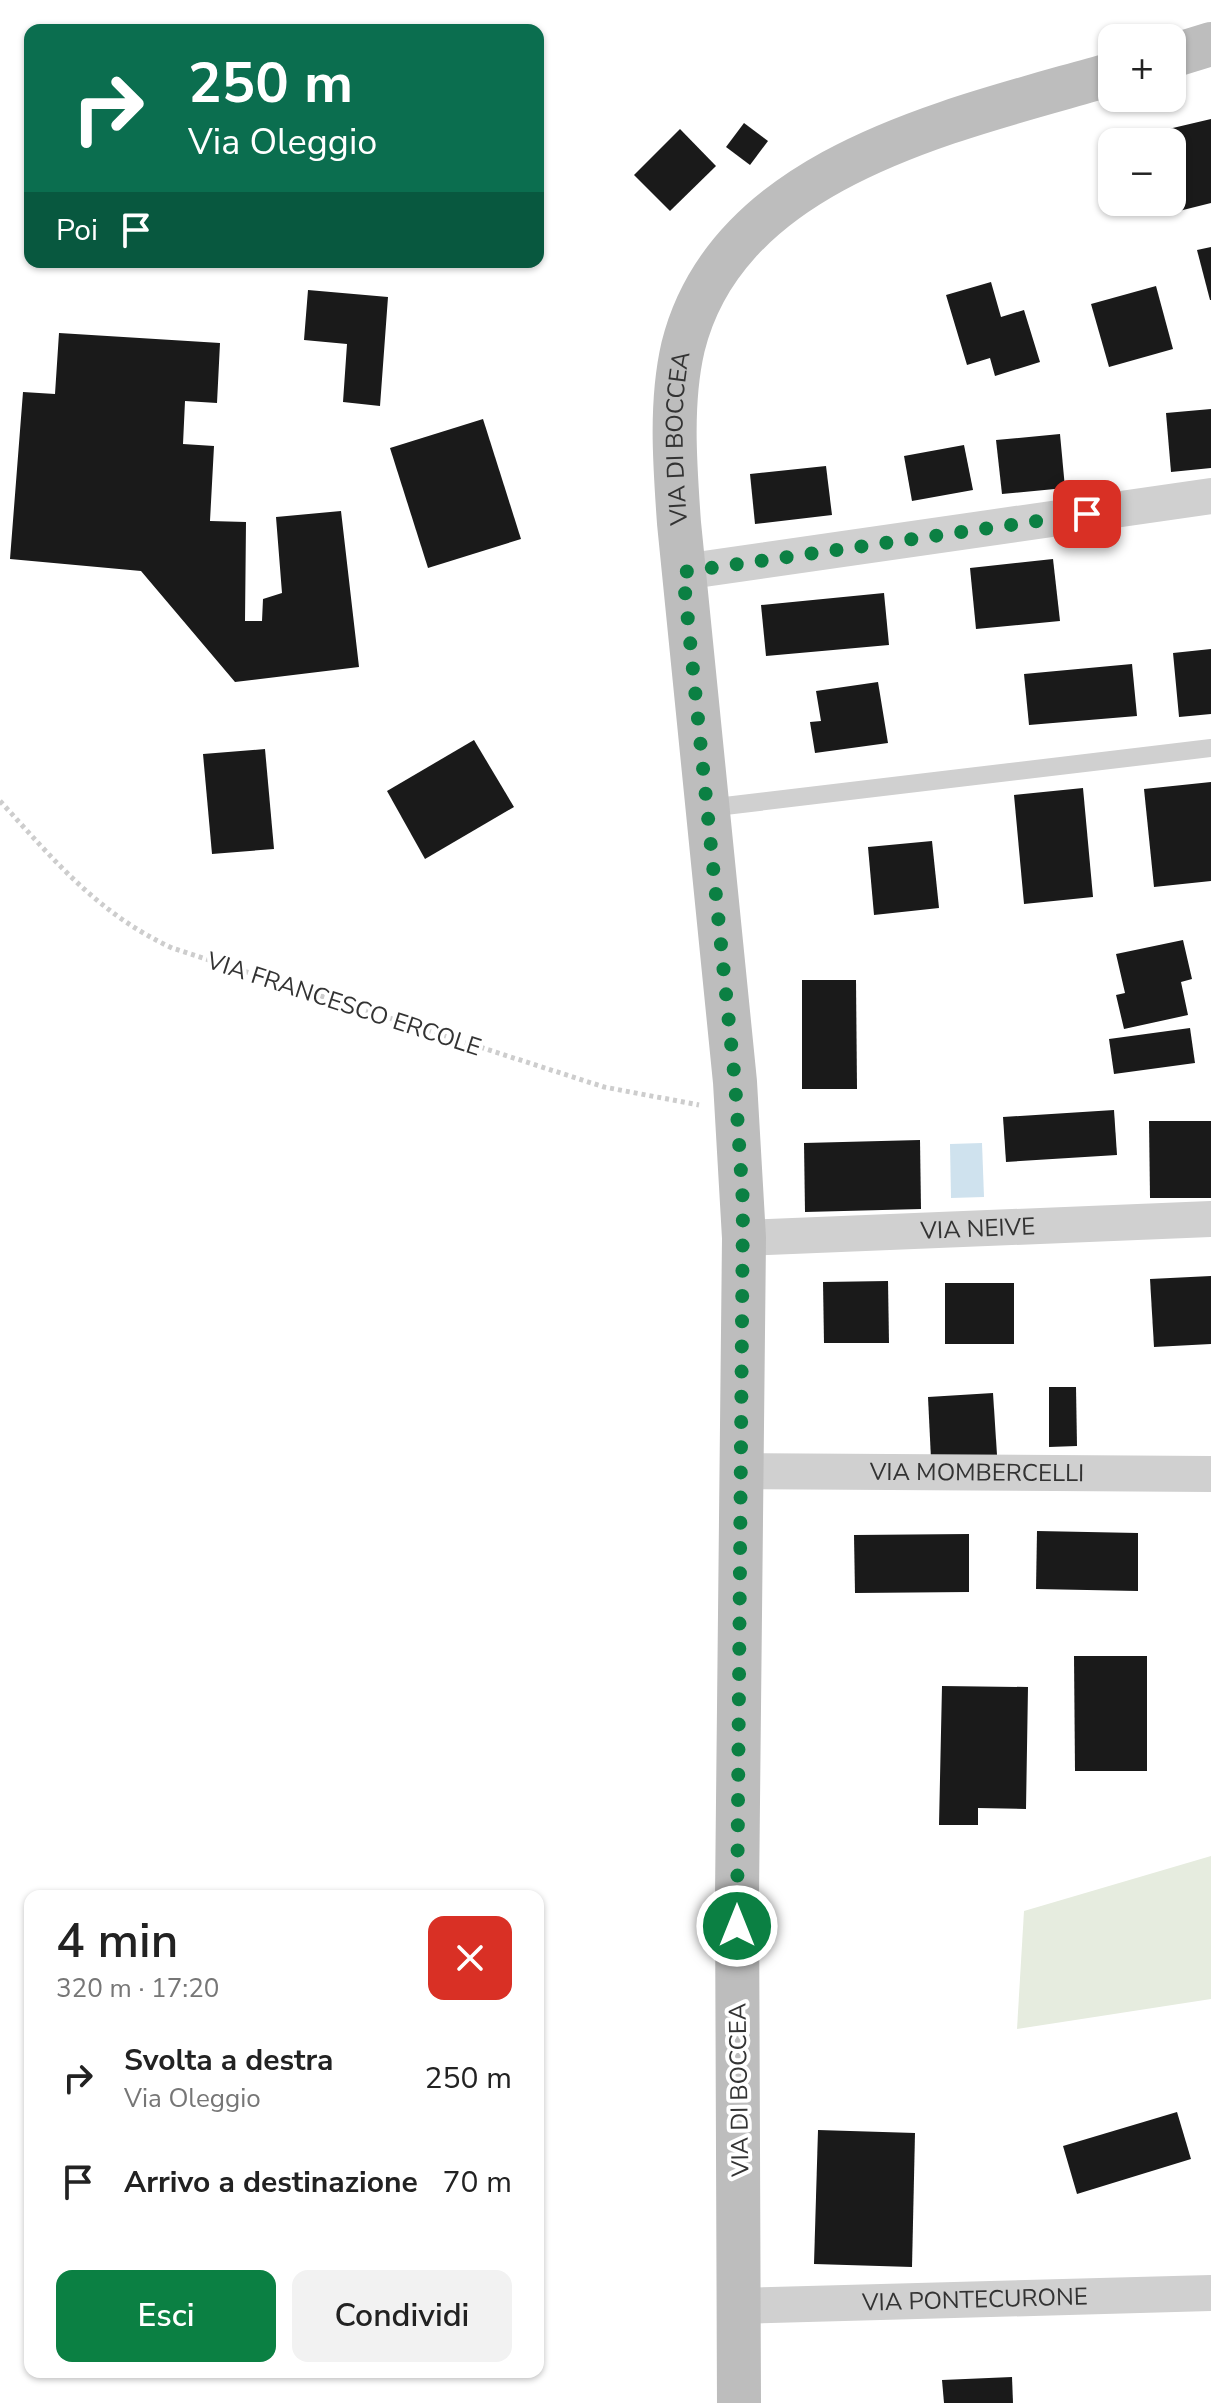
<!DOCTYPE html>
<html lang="it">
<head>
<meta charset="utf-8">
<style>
  :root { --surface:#fff; --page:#f2f2f2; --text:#222; --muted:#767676; --accent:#0b8043 }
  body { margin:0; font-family:"Nunito Sans",sans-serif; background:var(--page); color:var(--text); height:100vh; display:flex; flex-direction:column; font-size:30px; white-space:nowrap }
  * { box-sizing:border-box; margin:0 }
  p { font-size:26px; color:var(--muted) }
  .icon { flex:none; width:44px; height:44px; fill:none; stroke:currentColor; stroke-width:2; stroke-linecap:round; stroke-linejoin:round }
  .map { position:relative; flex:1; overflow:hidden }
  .details { position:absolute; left:24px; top:1890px; width:520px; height:488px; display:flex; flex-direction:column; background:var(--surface); border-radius:16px; box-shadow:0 2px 6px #0004 }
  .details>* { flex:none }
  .top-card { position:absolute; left:24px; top:24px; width:520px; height:244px; border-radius:16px; box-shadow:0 2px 6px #0004; background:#0b6e4f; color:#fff; overflow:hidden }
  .fabs { position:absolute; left:1098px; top:24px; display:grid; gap:16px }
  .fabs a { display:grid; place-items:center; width:88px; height:88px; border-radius:16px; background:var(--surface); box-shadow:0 2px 6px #0004; font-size:40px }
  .pin { position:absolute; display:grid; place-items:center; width:68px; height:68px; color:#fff; margin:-34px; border-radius:16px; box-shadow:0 4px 12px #0006 }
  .me { position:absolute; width:88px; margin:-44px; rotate:0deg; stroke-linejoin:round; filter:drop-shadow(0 0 6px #0008) }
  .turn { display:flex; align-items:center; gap:28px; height:168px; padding:0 32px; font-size:36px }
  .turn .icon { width:104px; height:104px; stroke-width:2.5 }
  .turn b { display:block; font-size:56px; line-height:68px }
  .then { display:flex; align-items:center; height:76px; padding:0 32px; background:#0003; gap:16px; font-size:30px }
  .round { display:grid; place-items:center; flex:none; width:84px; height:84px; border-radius:16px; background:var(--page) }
  .headline { display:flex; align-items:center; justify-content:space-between; height:136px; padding:0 32px }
  h1 { font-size:48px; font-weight:600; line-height:60px }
  .action { display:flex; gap:16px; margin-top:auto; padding:16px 32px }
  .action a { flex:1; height:92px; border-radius:16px; background:var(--accent); color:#fff; font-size:32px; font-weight:600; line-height:92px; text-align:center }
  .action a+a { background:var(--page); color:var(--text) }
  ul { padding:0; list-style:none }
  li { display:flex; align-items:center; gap:24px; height:104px; padding:0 32px }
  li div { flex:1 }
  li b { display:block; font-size:30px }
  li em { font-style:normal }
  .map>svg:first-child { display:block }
  .green { fill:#e6ecdf }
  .water { fill:#cfe2ee }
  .building { fill:#1a1a1a }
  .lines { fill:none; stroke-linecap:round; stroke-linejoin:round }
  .path { stroke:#cdcdcd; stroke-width:5; stroke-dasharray:4 4; stroke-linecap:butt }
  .lane { stroke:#d0d0d0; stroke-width:18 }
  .street { stroke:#d0d0d0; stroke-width:36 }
  .secondary { stroke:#bdbdbd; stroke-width:44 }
  .route { stroke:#0b8043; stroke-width:14; stroke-dasharray:0 25.2 }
  .labels { text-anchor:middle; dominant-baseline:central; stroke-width:8; stroke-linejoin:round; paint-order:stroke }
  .street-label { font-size:24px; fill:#333; stroke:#fff }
</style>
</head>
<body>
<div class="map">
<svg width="1211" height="2403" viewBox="0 0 1211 2403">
  <rect width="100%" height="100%" fill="#fff"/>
  <polygon class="green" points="1211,1856 1211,1999 1017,2029 1024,1911"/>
  <polygon class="water" points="982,1143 984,1197 951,1198 950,1144"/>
  <g class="building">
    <polygon points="1211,119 1211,203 1179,211 1172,183 1172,142 1163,142 1160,131"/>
    <polygon points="744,123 768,141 750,165 726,147"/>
    <polygon points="680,129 716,166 670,211 634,175"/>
    <polygon points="1211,247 1211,300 1210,300 1197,250"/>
    <polygon points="991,282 1001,317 1024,310 1040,362 995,376 990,358 967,365 946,295"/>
    <polygon points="1156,286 1173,349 1109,367 1091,304"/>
    <polygon points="308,290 388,297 380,406 343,402 347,344 304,340"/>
    <polygon points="59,333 220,343 217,403 185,401 183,444 214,446 210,521 246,522 245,621 262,621 263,599 282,593 276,517 341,511 359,667 235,682 141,571 10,559 23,392 55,394"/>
    <polygon points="1211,409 1211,468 1171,472 1166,413"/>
    <polygon points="483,419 521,539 428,568 390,448"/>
    <polygon points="1060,434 1065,488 1002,494 996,440"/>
    <polygon points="964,445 973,490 912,501 904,456"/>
    <polygon points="826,466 832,515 755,524 750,474"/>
    <polygon points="1053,559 1060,621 976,629 970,568"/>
    <polygon points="884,593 889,645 766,656 761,605"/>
    <polygon points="1211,649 1211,714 1179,717 1173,653"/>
    <polygon points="1132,664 1137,716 1029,725 1024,674"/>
    <polygon points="878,682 888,743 815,753 810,722 821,721 816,691"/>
    <polygon points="474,740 514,807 425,859 387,791"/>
    <polygon points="265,749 274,849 212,854 203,754"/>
    <polygon points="1211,782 1211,881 1154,887 1144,789"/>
    <polygon points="1083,788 1093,897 1024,904 1014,795"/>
    <polygon points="932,841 939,908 874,915 868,847"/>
    <polygon points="1183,940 1192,979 1181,982 1188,1015 1124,1029 1116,995 1125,993 1116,954"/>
    <polygon points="802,980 856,980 857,1089 802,1089"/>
    <polygon points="1190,1028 1195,1063 1114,1074 1109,1039"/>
    <polygon points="1114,1110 1117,1155 1006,1162 1003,1117"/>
    <polygon points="1149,1121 1211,1121 1211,1198 1150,1198"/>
    <polygon points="920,1140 921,1209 805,1212 804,1143"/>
    <polygon points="1211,1276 1211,1344 1154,1347 1150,1279"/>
    <polygon points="888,1281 889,1343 824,1343 823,1282"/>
    <rect x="945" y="1283" width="69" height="61"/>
    <polygon points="1049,1387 1076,1387 1077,1446 1049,1447"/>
    <polygon points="993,1393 997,1455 931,1459 928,1397"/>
    <polygon points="1037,1531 1138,1533 1138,1591 1036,1589"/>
    <polygon points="969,1534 969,1592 855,1593 854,1535"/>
    <polygon points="1074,1656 1147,1656 1147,1771 1075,1771"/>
    <polygon points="942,1686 1028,1687 1026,1809 978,1808 978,1825 939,1825"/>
    <polygon points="1177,2112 1191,2159 1077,2194 1063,2146"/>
    <polygon points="818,2130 915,2133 912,2267 814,2264"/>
    <polygon points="1012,2377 1013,2403 944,2403 942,2380"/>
  </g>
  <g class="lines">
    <path class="path" d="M 0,801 C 55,861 97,913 172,948 L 604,1087 L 699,1105"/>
    <polyline class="lane" points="708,808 1211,748"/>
    <g class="street">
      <polyline points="683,572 1211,496"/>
      <path id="s1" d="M 744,1238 L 1211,1219"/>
      <path id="s2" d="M 741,1471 L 1211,1474"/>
      <path id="s3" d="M 739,2306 L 1211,2293"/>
    </g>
    <g class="secondary">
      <polyline points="1172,56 1211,44"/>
      <path id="s4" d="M 739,2403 L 737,1896 L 744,1238 L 735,1082 L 679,523 C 675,466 670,403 683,347 C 728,165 958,119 1112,74"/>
    </g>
  </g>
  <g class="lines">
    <polyline class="route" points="737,1926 743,1203 735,1082 683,572 1087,514"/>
  </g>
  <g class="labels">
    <g class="street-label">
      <text stroke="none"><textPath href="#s4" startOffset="1968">VIA DI BOCCEA</textPath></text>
      <text transform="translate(344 1004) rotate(18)">VIA FRANCESCO ERCOLE</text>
      <text stroke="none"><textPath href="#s1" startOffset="234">VIA NEIVE</textPath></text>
      <text stroke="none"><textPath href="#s2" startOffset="236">VIA MOMBERCELLI</textPath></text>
      <text transform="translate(739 2090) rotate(-91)">VIA DI BOCCEA</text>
      <text stroke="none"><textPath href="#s3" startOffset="236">VIA PONTECURONE</textPath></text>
    </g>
  </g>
</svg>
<div class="fabs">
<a>+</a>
<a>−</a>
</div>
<div class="pin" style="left:1087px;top:514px;background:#d93025"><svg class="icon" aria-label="arrive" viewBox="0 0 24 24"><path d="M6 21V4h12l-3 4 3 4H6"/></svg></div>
<svg class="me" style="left:737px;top:1926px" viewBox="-20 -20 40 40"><circle r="17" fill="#0b8043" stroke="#fff" stroke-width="3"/><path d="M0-11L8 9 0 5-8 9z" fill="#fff"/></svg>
<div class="top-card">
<div class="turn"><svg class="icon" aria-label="right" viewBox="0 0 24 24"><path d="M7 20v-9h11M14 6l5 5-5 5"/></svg><div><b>250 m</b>Via Oleggio</div></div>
<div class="then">Poi<svg class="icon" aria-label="arrive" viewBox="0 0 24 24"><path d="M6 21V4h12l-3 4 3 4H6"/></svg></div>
</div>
<section class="details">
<div class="headline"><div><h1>4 min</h1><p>320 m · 17:20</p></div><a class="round" style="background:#d93025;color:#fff"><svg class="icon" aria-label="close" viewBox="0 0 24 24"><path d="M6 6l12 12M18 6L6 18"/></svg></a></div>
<ul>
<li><svg class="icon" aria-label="right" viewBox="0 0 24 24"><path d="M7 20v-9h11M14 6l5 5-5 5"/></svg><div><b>Svolta a destra</b><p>Via Oleggio</p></div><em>250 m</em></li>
<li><svg class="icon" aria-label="arrive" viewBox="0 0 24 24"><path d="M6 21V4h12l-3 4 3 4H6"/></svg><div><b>Arrivo a destinazione</b></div><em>70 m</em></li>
</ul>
<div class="action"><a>Esci</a><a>Condividi</a></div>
</section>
</div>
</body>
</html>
